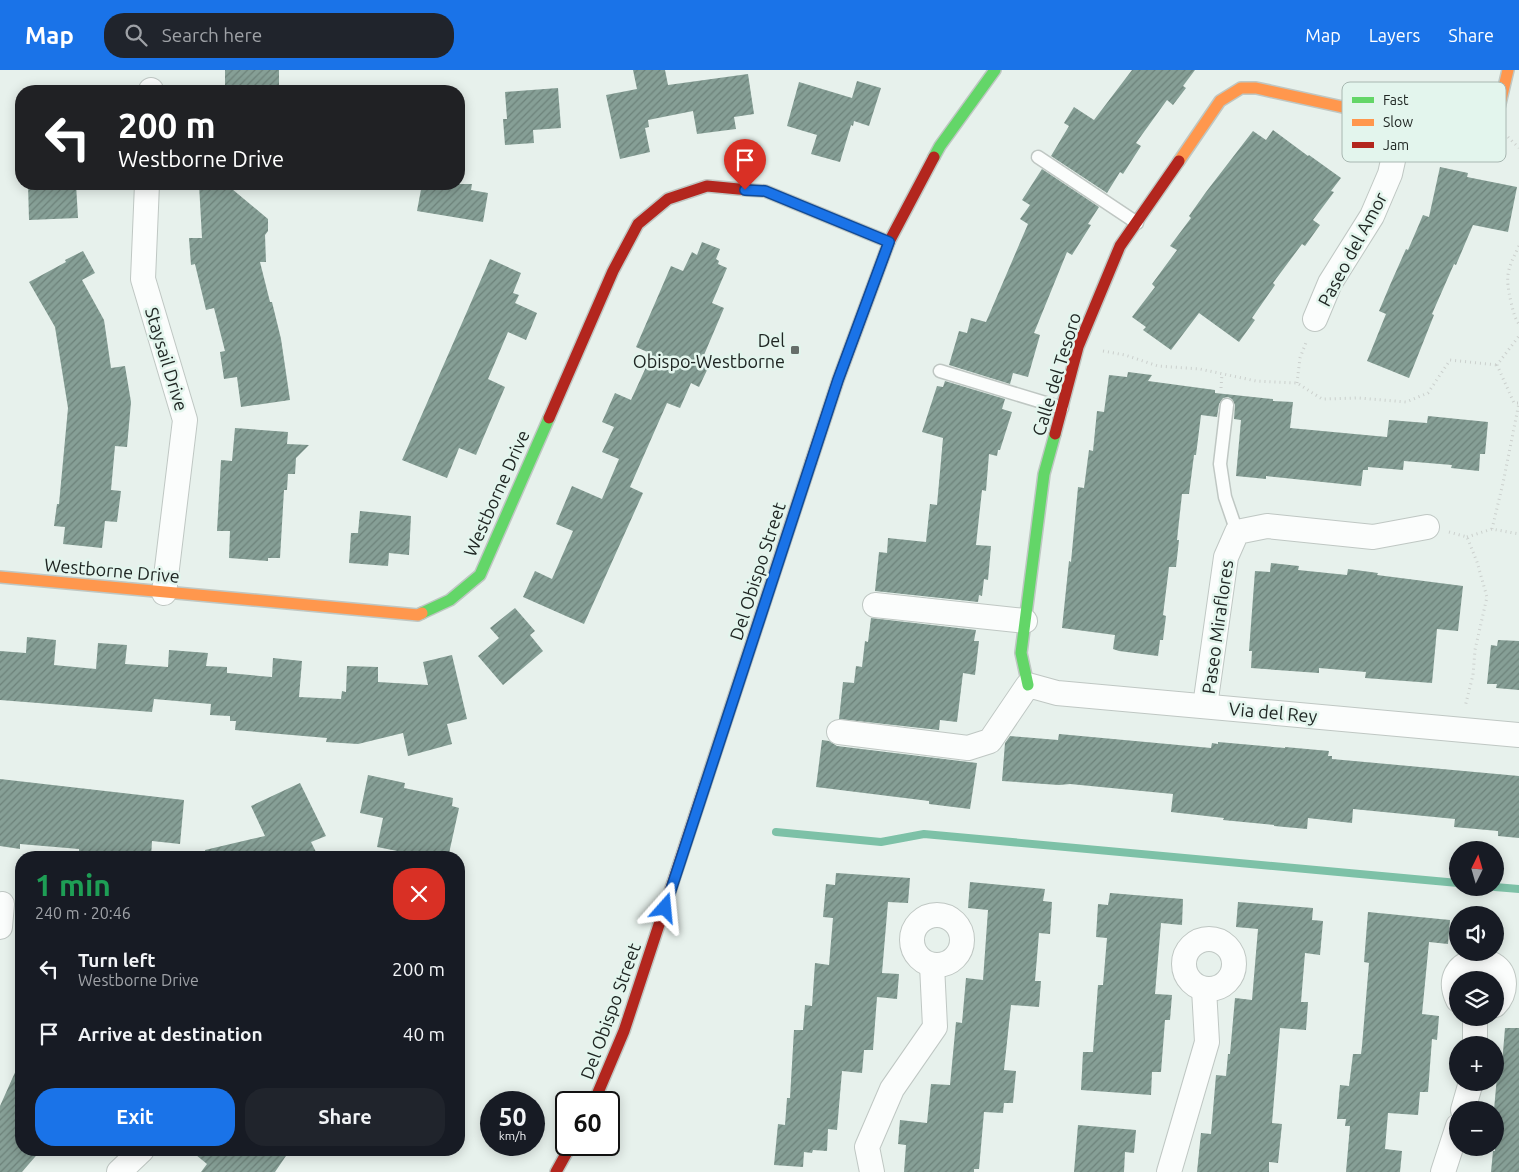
<!DOCTYPE html>
<html lang="en">
<head>
<meta charset="utf-8">
<style>
  :root { --surface:#171b24; --page:#20242c; --text:#f1f3f6; --muted:#9ea1a6; --accent:#1a73e8 }
  body { margin:0; font-family:Ubuntu,sans-serif; background:var(--page); color:var(--text); height:100vh; display:flex; flex-direction:column; font-size:19px; white-space:nowrap }
  * { box-sizing:border-box; margin:0 }
  p { font-size:16px; color:var(--muted) }
  .icon { flex:none; width:28px; height:28px; fill:none; stroke:currentColor; stroke-width:2; stroke-linecap:round; stroke-linejoin:round }
  .map { position:relative; flex:1; overflow:hidden }
  .details { position:absolute; left:15px; top:781px; width:450px; height:305px; display:flex; flex-direction:column; background:var(--surface); border-radius:20px; box-shadow:0 2px 12px #0003 }
  .details>* { flex:none }
  .top-card { position:absolute; left:15px; top:15px; width:450px; height:105px; border-radius:20px; box-shadow:0 2px 12px #0003; background:#202124; color:#fff; overflow:hidden }
  .needle { width:32px; rotate:5deg }
  .fabs { position:absolute; left:1449px; top:771px; display:grid; gap:10px }
  .fabs a { display:grid; place-items:center; width:55px; height:55px; border-radius:50%; background:var(--surface); box-shadow:0 2px 12px #0003; font-size:25px }
  .speed { position:absolute; left:480px; top:1021px; display:flex; gap:10px; font-size:25px; font-weight:700; text-align:center }
  .speed>* { display:grid; place-content:center; width:65px; height:65px; border-radius:50%; background:var(--surface); box-shadow:0 2px 12px #0003; line-height:1 }
  .speed small { font-size:12px; font-weight:400 }
  .speed .limit { border:2px solid #111; border-radius:8px; background:#fff; color:#111 }
  .pin { position:absolute; display:grid; place-items:center; width:42px; height:42px; color:#fff; margin:-51px -21px; border-radius:50% 50% 50% 0; rotate:-45deg; box-shadow:0 0 5px #0007 }
  .pin .icon { rotate:45deg }
  .me { position:absolute; width:55px; margin:-28px; rotate:18deg; stroke-linejoin:round; filter:drop-shadow(0 0 4px #0008) }
  .turn { display:flex; align-items:center; gap:18px; height:105px; padding:0 20px; font-size:22px }
  .turn .icon { width:65px; height:65px; stroke-width:2.5 }
  .turn b { display:block; font-size:35px; line-height:42px }
  .round { display:grid; place-items:center; flex:none; width:52px; height:52px; border-radius:20px; background:var(--page) }
  .head { display:flex; align-items:center; justify-content:space-between; height:85px; padding:0 20px }
  h1 { font-size:30px; font-weight:600; line-height:38px; color:#1e9e55 }
  .button { display:flex; gap:10px; margin-top:auto; padding:10px 20px }
  .button a { flex:1; height:58px; border-radius:20px; background:var(--accent); color:#fff; font-size:20px; font-weight:600; line-height:58px; text-align:center }
  .button a+a { background:var(--page); color:var(--text) }
  ul { padding:0; list-style:none }
  li { display:flex; align-items:center; gap:15px; height:65px; padding:0 20px }
  li div { flex:1 }
  li b { display:block; font-size:19px }
  li em { font-style:normal }
  header { display:flex; align-items:center; gap:30px; box-sizing:border-box; height:70px; padding:0 25px; background:var(--accent); color:#fff }
  header strong { font-size:24px }
  nav { display:flex; gap:28px; margin-inline-start:auto; font-size:18px }
  .search { width:350px; height:45px; background:var(--page); display:flex; align-items:center; gap:12px; box-sizing:border-box; padding:0 18px; border-radius:20px; color:var(--muted); font-size:19px }
  .map>svg:first-child { display:block }
  .lines { fill:none; stroke-linecap:round; stroke-linejoin:round }
  .stream { stroke:#7dc1a7; stroke-width:8 }
  .building { fill:url(#building-hatch) }
  .lane-casing { stroke:#bfc7c3; stroke-width:15 }
  .street-casing { stroke:#bfc7c3; stroke-width:26 }
  .fast-casing { stroke:#bfc7c3; stroke-width:14 }
  .slow-casing { stroke:#bfc7c3; stroke-width:14 }
  .jam-casing { stroke:#bfc7c3; stroke-width:14 }
  .path { stroke:#cbd0cd; stroke-width:3; stroke-dasharray:1 4; stroke-linecap:butt }
  .lane { stroke:#fbfdfc; stroke-width:12 }
  .street { stroke:#fbfdfc; stroke-width:24 }
  .fast { stroke:#63d668; stroke-width:11 }
  .slow { stroke:#ff974d; stroke-width:11 }
  .jam { stroke:#b3261e; stroke-width:11 }
  .route-casing { stroke:#114b97; stroke-width:12 }
  .route { stroke:#1a73e8; stroke-width:9 }
  .poi-dot { fill:#666e6a; stroke:#e3f5ed; stroke-width:2 }
  .labels { text-anchor:middle; dominant-baseline:central; stroke-width:5; stroke-linejoin:round; paint-order:stroke }
  .street-label { font-size:18px; fill:#202724; stroke:#e3f5ed }
  .poi-label { font-size:18px; fill:#202724; stroke:#e3f5ed; text-anchor:end }
  .key { fill:#e3f5ed; stroke:#a8b7b1; stroke-width:1 }
  .key-label { font-size:14px; fill:#202724 }
</style>
</head>
<body>
<header>
<strong>Map</strong>
<div class="search"><svg class="icon" aria-label="search" viewBox="0 0 24 24"><circle cx="10" cy="10" r="6"/><path d="M15 15l6 6"/></svg>Search here</div>
<nav><a>Map</a><a>Layers</a><a>Share</a></nav>
</header>
<div class="map">
<svg width="1519" height="1102" viewBox="0 0 1519 1102">
  <defs>
    <pattern id="building-hatch" width="6" height="6" patternUnits="userSpaceOnUse" patternTransform="scale(1.25)"><rect width="6" height="6" fill="#869f96"/><path d="M-1 1l2-2M0 6l6-6M5 7l2-2" fill="none" stroke="#6d827a"/></pattern>
  </defs>
  <rect width="100%" height="100%" fill="#e7f1ec"/>
  <g class="lines">
    <g class="stream">
      <polyline points="776,762 881,772 924,764 1458,813"/>
      <polyline points="1495,817 1519,819"/>
    </g>
  </g>
  <g class="building">
    <rect x="225" y="0" width="54" height="21"/>
    <polygon points="633,0 665,0 668,15 748,4 754,44 734,47 736,59 697,64 693,41 648,50 649,57 645,58 650,82 620,89 606,25 637,19"/>
    <polygon points="1132,0 1195,0 1183,16 1186,18 1173,35 1167,30 1136,73 1141,76 1123,104 1120,102 1107,123 1051,86 1069,56 1064,53 1074,37 1094,50"/>
    <polygon points="857,11 881,18 869,56 854,51 853,56 851,55 840,92 811,84 817,65 787,56 799,12 852,28"/>
    <polygon points="558,18 561,58 533,60 534,73 505,75 503,49 507,49 505,22"/>
    <polygon points="1273,60 1308,86 1309,85 1341,108 1331,121 1334,122 1313,150 1320,155 1305,176 1302,174 1273,213 1275,215 1252,248 1255,250 1239,272 1199,243 1171,280 1143,260 1146,257 1132,247 1155,217 1152,214 1177,180 1170,176 1191,148 1189,146 1206,122 1253,61 1266,70"/>
    <polygon points="1440,97 1468,103 1467,107 1517,117 1508,162 1473,155 1456,195 1454,194 1432,244 1434,245 1409,308 1367,291 1386,244 1379,241 1390,215 1406,179 1408,180 1423,145 1429,147"/>
    <polygon points="1042,99 1099,137 1088,154 1091,155 1072,185 1067,182 1034,263 1040,265 1028,307 1013,303 1010,314 949,295 959,261 967,263 971,248 986,252 1028,154 1020,149 1030,135 1022,130"/>
    <polygon points="28,114 76,114 78,148 29,150"/>
    <polygon points="199,114 226,114 268,149 268,161 265,165 266,192 260,192 270,232 272,232 281,269 290,330 241,337 237,307 224,309 220,282 225,281 214,238 206,240 195,194 191,195 189,168 202,168"/>
    <polygon points="422,114 472,114 471,120 488,123 483,152 417,141"/>
    <polygon points="702,172 720,179 716,189 719,191 718,194 727,198 712,233 724,238 701,292 709,296 699,317 691,313 680,338 667,333 630,417 643,423 584,554 523,527 535,501 552,509 573,461 556,454 572,416 602,429 619,389 602,382 614,357 602,352 615,323 631,330 652,284 636,277 671,196 683,201 692,182 697,185"/>
    <polygon points="83,181 95,203 82,210 104,250 111,298 125,296 131,332 127,377 115,376 111,420 121,421 117,452 105,451 102,478 63,474 65,457 54,456 57,434 59,434 68,338 55,257 29,212 66,192 65,190"/>
    <polygon points="490,189 521,203 513,223 519,225 515,233 537,243 526,270 508,262 488,309 505,317 476,385 459,378 447,408 402,390"/>
    <polygon points="1128,302 1152,305 1148,311 1215,320 1215,323 1273,329 1273,331 1293,332 1290,358 1387,367 1389,350 1427,353 1428,346 1488,352 1485,384 1480,384 1479,401 1451,398 1452,395 1404,391 1403,400 1368,397 1368,400 1363,400 1361,416 1266,406 1266,409 1236,406 1241,350 1234,349 1235,335 1232,329 1228,327 1223,328 1219,334 1217,347 1201,345 1196,385 1194,385 1189,424 1182,424 1177,470 1179,470 1176,497 1169,497 1163,545 1166,546 1163,570 1160,570 1158,586 1119,581 1113,579 1115,565 1062,558 1069,491 1071,492 1078,417 1084,418 1089,380 1093,381 1097,341 1104,342 1109,305 1127,307"/>
    <polygon points="945,311 1005,329 1002,339 1012,342 1000,380 998,380 997,386 989,384 986,421 982,420 976,475 991,476 988,510 984,509 982,526 979,525 978,532 875,521 879,482 887,483 888,468 926,472 930,434 937,435 943,368 922,362 937,316 943,317"/>
    <polygon points="235,358 288,362 287,374 309,375 296,388 295,404 288,404 287,420 284,420 280,488 268,488 268,491 229,488 230,461 217,461 221,390 232,391"/>
    <polygon points="360,441 411,446 409,485 389,483 388,496 349,493 351,463 358,463"/>
    <polygon points="1271,493 1299,496 1298,500 1347,505 1348,499 1378,503 1377,505 1463,516 1458,561 1437,559 1432,613 1365,608 1366,602 1319,598 1319,603 1251,598 1252,581 1249,581 1255,501 1270,502"/>
    <polygon points="515,538 535,561 530,565 543,581 503,615 478,586 499,568 490,558"/>
    <polygon points="871,548 976,560 974,571 979,571 975,605 963,603 957,652 940,650 939,660 839,649 843,612 854,613 856,596 862,597 865,571 868,572"/>
    <polygon points="27,567 56,570 54,595 96,599 98,573 127,575 125,594 168,597 169,580 208,583 206,596 227,597 227,603 272,607 273,588 302,591 299,627 341,629 342,621 346,622 347,596 378,597 378,612 428,615 423,592 452,585 467,649 447,654 452,674 408,686 403,663 358,674 326,672 327,668 235,660 236,651 230,651 230,646 210,645 211,634 154,629 152,642 0,630 0,581 26,583"/>
    <polygon points="1498,570 1519,571 1519,620 1496,618 1497,614 1487,614 1491,575 1497,576"/>
    <polygon points="1059,664 1211,678 1212,673 1218,674 1218,672 1285,678 1285,677 1329,681 1328,686 1332,686 1332,689 1519,706 1519,768 1498,766 1498,761 1454,757 1455,749 1353,739 1352,753 1308,748 1307,759 1274,756 1274,755 1223,750 1224,748 1171,742 1173,724 1070,714 1059,715 1002,711 1005,673 1010,666 1058,670"/>
    <polygon points="822,670 829,671 837,676 977,693 970,739 929,734 929,731 816,717"/>
    <polygon points="368,705 405,713 404,718 453,728 452,736 459,738 448,788 433,788 377,777 383,748 360,743"/>
    <polygon points="0,709 184,730 180,774 152,771 151,788 127,788 79,783 79,779 20,774 20,779 0,776"/>
    <polygon points="300,713 326,766 311,772 319,788 206,788 205,780 265,766 251,736"/>
    <polygon points="836,803 910,808 908,833 888,832 882,903 899,904 897,929 877,927 873,980 864,980 862,1003 842,1001 837,1060 828,1059 827,1081 813,1080 812,1083 804,1082 803,1097 774,1095 778,1054 785,1055 787,1028 790,1028 794,960 803,960 805,935 812,936 815,893 829,895 833,848 823,847 826,814 835,815"/>
    <polygon points="970,812 1045,819 1043,831 1052,832 1050,864 1039,863 1035,911 1041,911 1039,937 1011,935 1004,1000 1016,1001 1013,1033 1004,1033 1003,1043 984,1042 979,1099 974,1099 974,1102 904,1102 906,1075 898,1074 900,1050 927,1053 931,1014 950,1015 956,952 962,953 966,908 983,910 988,840 968,838"/>
    <polygon points="1110,823 1183,829 1182,855 1161,853 1155,924 1172,925 1170,950 1165,950 1161,1002 1152,1002 1151,1025 1081,1020 1083,982 1093,982 1098,915 1103,915 1107,868 1096,867 1098,834 1108,835"/>
    <polygon points="1238,832 1313,838 1312,850 1323,851 1320,885 1305,883 1301,932 1308,932 1306,960 1280,958 1272,1053 1282,1054 1278,1093 1269,1092 1269,1102 1197,1102 1201,1063 1211,1064 1216,1005 1226,1006 1228,984 1230,984 1235,928 1252,930 1258,859 1236,857"/>
    <polygon points="1368,842 1450,850 1448,874 1429,872 1422,944 1439,946 1437,970 1432,969 1428,1022 1420,1022 1418,1045 1388,1043 1385,1079 1402,1081 1400,1102 1346,1102 1350,1056 1345,1056 1346,1049 1337,1049 1340,1015 1349,1016 1353,984 1361,984 1362,976 1369,893 1364,892"/>
    <polygon points="1505,958 1519,958 1519,1102 1491,1102 1493,1081 1495,1081 1494,1040 1497,1006 1501,1006"/>
    <polygon points="21,989 21,1080 41,1080 22,1102 0,1102 0,1036"/>
    <polygon points="1078,1055 1136,1060 1134,1083 1125,1082 1124,1102 1074,1102"/>
    <polygon points="190,1080 290,1080 275,1102 201,1102 207,1094"/>
  </g>
  <g class="lines">
    <defs>
      <g id="lane">
        <polyline points="1038,87 1137,153"/>
        <polyline points="940,301 1062,338"/>
        <polyline points="1227,335 1220,394 1225,427 1237,462"/>
      </g>
      <g id="street">
        <polyline points="151,21 151,20"/>
        <polyline points="147,114 143,209 185,350 164,523"/>
        <polyline points="1315,249 1330,213 1372,146 1390,104 1402,50"/>
        <polyline points="875,535 1025,551"/>
        <polyline points="1205,636 1226,487 1237,462 1267,456 1373,467 1427,457"/>
        <polyline points="839,662 968,678 990,671 1028,615 1057,623 1519,665"/>
        <circle cx="937" cy="870" r="25"/>
        <polyline points="0,857 2,834"/>
        <circle cx="1209" cy="894" r="25"/>
        <path d="M 1458,930 C 1437,887 1503,877 1504,914 C 1504,922 1501,929 1495,935"/>
        <polyline points="1475,948 1475,975"/>
        <polyline points="1463,1040 1471,1012"/>
        <polyline points="119,1102 142,1080"/>
        <polyline points="872,1102 867,1077 892,1019 935,957 932,895"/>
        <polyline points="1169,1102 1207,972 1204,919"/>
        <polyline points="1443,1102 1458,1056"/>
      </g>
      <g id="fast">
        <polyline points="934,87 940,76 995,0"/>
        <polyline points="422,543 450,530 480,505 549,348"/>
        <polyline points="1028,615 1021,583 1044,404 1055,364"/>
      </g>
      <g id="slow">
        <polyline points="1179,91 1220,31 1241,18 1256,18 1402,50 1444,56 1490,49 1499,38 1508,0"/>
        <polyline points="749,120 765,121 889,172"/>
        <polyline points="0,507 418,545 422,543"/>
        <polyline points="705,715 811,392"/>
      </g>
      <g id="jam">
        <polyline points="549,348 613,201 638,154 668,129 707,116 749,120"/>
        <polyline points="1055,364 1078,277 1120,176 1179,91"/>
        <polyline points="811,392 838,310 889,172 934,87"/>
        <polyline points="594,1032 624,961 705,715"/>
        <polyline points="556,1102 571,1075"/>
      </g>
    </defs>
    <use href="#lane" class="lane-casing"/>
    <use href="#street" class="street-casing"/>
    <use href="#fast" class="fast-casing"/>
    <use href="#slow" class="slow-casing"/>
    <use href="#jam" class="jam-casing"/>
    <g class="path">
      <polyline points="1508,67 1519,78"/>
      <path d="M 1519,176 C 1507,200 1505,206 1511,232 C 1513,240 1514,247 1519,254"/>
      <polyline points="1103,281 1125,285 1158,296 1200,299 1256,311 1297,313 1322,329 1359,328 1406,332 1428,323 1450,290 1497,295"/>
      <polyline points="1297,313 1300,288 1307,270"/>
      <polyline points="1221,318 1222,304"/>
      <polyline points="1518,333 1514,333 1497,295 1519,266"/>
      <polyline points="1492,459 1503,413 1519,333"/>
      <polyline points="1449,462 1467,467 1477,492 1487,527 1475,580 1473,605 1465,637"/>
      <polyline points="1467,467 1492,459 1519,464"/>
    </g>
    <use href="#lane" class="lane"/>
    <use href="#street" class="street"/>
    <use href="#fast" class="fast"/>
    <use href="#slow" class="slow"/>
    <use href="#jam" class="jam"/>
  </g>
  <g class="lines">
    <defs>
      <polyline id="route" points="665,838 838,310 889,172 765,121 745,120"/>
    </defs>
    <use href="#route" class="route-casing"/>
    <use href="#route" class="route"/>
  </g>
  <rect class="poi-dot" x="790" y="275" width="10" height="10" rx="2.5"/>
  <g class="labels">
    <g class="street-label">
      <text transform="translate(1352 179) rotate(-62)">Paseo del Amor</text>
      <text transform="translate(167 289) rotate(73)">Staysail Drive</text>
      <text transform="translate(1056 304) rotate(-73)">Calle del Tesoro</text>
      <text transform="translate(496 423) rotate(-66)">Westborne Drive</text>
      <text transform="translate(112 500) rotate(5)">Westborne Drive</text>
      <text transform="translate(757 501) rotate(-72)">Del Obispo Street</text>
      <text transform="translate(1217 557) rotate(-82)">Paseo Miraflores</text>
      <text transform="translate(1273 642) rotate(5)">Via del Rey</text>
      <text transform="translate(610 941) rotate(-70)">Del Obispo Street</text>
    </g>
    <g class="poi-label">
      <text x="785" y="270">Del<tspan x="785" dy="21">Obispo-Westborne</tspan></text>
    </g>
  </g>
  <rect x="1342" y="12" width="164" height="80" rx="8" class="key"/>
  <rect x="1352" y="27" width="22" height="6" fill="#63d668"/>
  <rect x="1352" y="49" width="22" height="7" fill="#ff974d"/>
  <rect x="1352" y="72" width="22" height="6" fill="#b3261e"/>
  <g class="key-label">
    <text x="1383" y="35">Fast</text>
    <text x="1383" y="57">Slow</text>
    <text x="1383" y="80">Jam</text>
  </g>
</svg>
<div class="fabs">
<a><svg class="needle" viewBox="-14 -14 28 28"><path d="M0-13l5 13h-10z" fill="#e53935"/><path d="M0 13l5-13h-10z" fill="#9ea1a6"/></svg></a>
<a><svg class="icon" aria-label="sound" viewBox="0 0 24 24"><path d="M4 9h4l5-4v14l-5-4H4zM17 9q2 3 0 6"/></svg></a>
<a><svg class="icon" aria-label="layers" viewBox="0 0 24 24"><path d="M12 4l9 5-9 5-9-5zM3 14l9 5 9-5"/></svg></a>
<a>+</a>
<a>−</a>
</div>
<div class="speed"><div>50<small>km/h</small></div><div class="limit">60</div></div>
<div class="pin" style="left:745px;top:120px;background:#d93025"><svg class="icon" aria-label="arrive" viewBox="0 0 24 24"><path d="M6 21V4h12l-3 4 3 4H6"/></svg></div>
<svg class="me" style="left:665px;top:838px" viewBox="-20 -20 40 40"><path d="M0-17L14 15 0 8-14 15z" fill="#1a73e8" stroke="#fff" stroke-width="4"/></svg>
<div class="top-card">
<div class="turn"><svg class="icon" aria-label="left" viewBox="0 0 24 24"><path d="M17 20v-9H6M10 6l-5 5 5 5"/></svg><div><b>200 m</b>Westborne Drive</div></div>
</div>
<section class="details">
<div class="head"><div><h1>1 min</h1><p>240 m · 20:46</p></div><a class="round" style="background:#d93025;color:#fff"><svg class="icon" aria-label="close" viewBox="0 0 24 24"><path d="M6 6l12 12M18 6L6 18"/></svg></a></div>
<ul>
<li><svg class="icon" aria-label="left" viewBox="0 0 24 24"><path d="M17 20v-9H6M10 6l-5 5 5 5"/></svg><div><b>Turn left</b><p>Westborne Drive</p></div><em>200 m</em></li>
<li><svg class="icon" aria-label="arrive" viewBox="0 0 24 24"><path d="M6 21V4h12l-3 4 3 4H6"/></svg><div><b>Arrive at destination</b></div><em>40 m</em></li>
</ul>
<div class="button"><a>Exit</a><a>Share</a></div>
</section>
</div>
</body>
</html>
